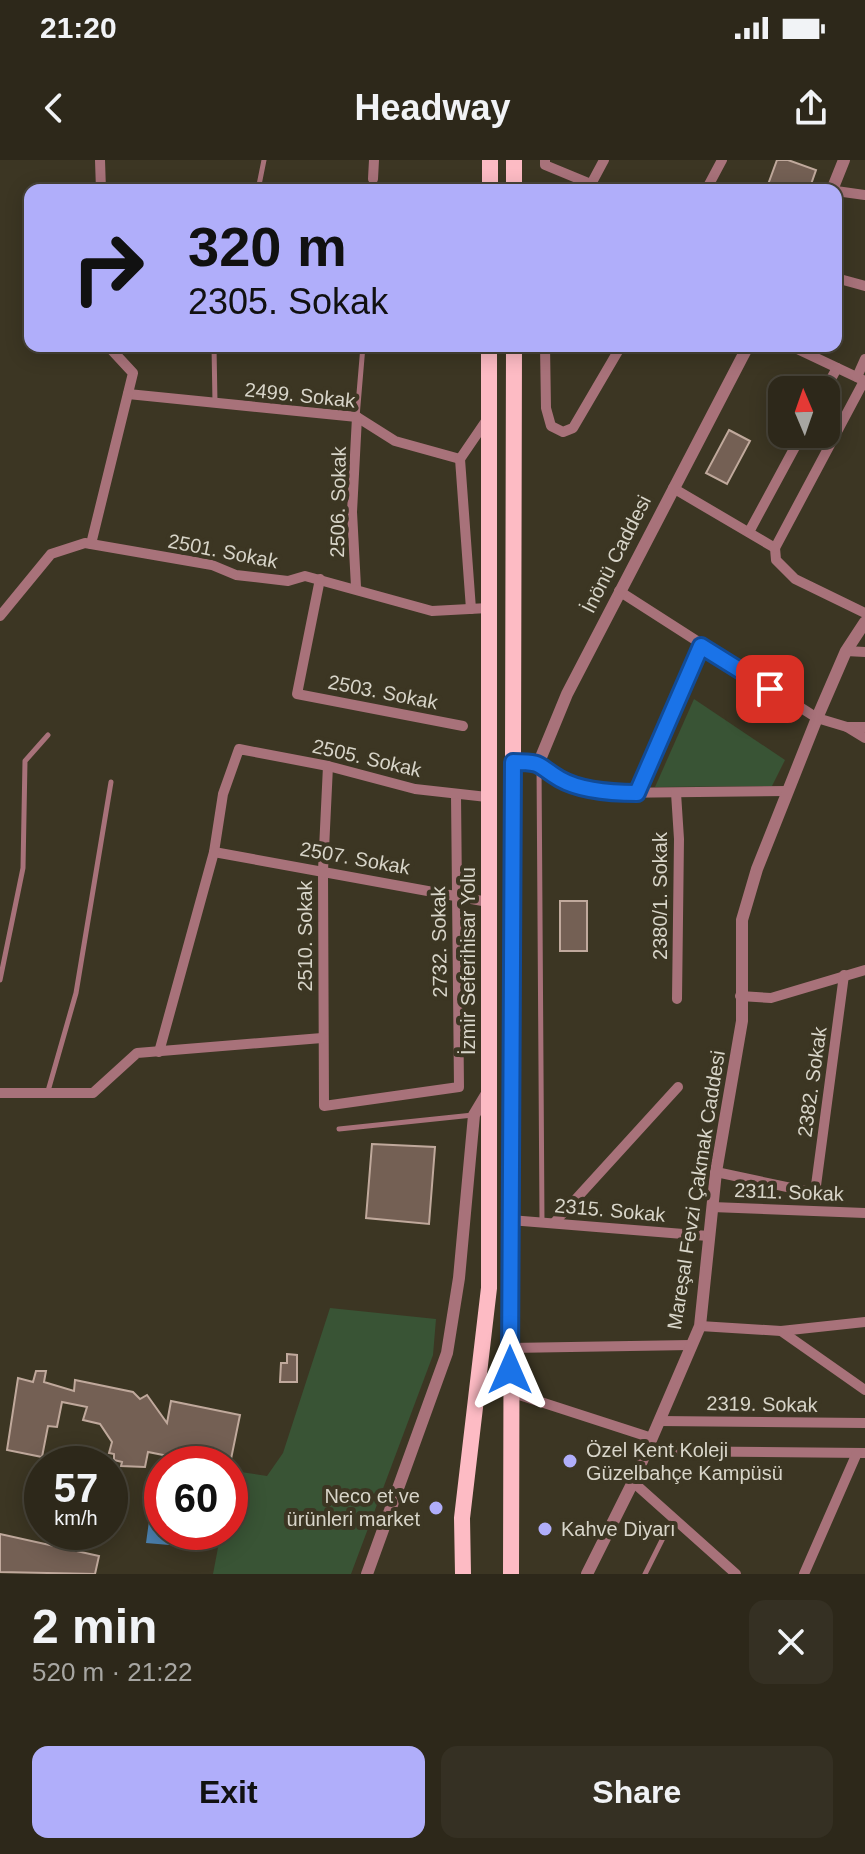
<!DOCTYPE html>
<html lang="en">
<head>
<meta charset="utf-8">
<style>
  :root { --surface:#2d281a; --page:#353023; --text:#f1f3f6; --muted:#a7a6a2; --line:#484439; --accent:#b0aefa }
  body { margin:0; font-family:Helvetica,sans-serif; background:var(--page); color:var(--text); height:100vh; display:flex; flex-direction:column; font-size:30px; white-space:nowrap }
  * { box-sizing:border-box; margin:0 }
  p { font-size:26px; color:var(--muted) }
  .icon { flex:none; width:44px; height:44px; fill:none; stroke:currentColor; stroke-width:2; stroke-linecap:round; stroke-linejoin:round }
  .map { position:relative; height:1414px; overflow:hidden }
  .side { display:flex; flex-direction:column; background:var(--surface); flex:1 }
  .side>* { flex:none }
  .hud { position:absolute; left:24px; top:24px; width:818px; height:168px; border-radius:16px; box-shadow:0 4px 20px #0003,0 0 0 2px var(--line); background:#b0aefa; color:#111; overflow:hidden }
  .needle { width:52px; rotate:358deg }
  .tools { position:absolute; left:768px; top:216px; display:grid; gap:16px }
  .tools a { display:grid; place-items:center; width:72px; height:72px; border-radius:16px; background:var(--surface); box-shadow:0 4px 20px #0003,0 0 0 2px var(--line); font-size:40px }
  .speed { position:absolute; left:24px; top:1286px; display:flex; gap:16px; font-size:40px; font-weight:700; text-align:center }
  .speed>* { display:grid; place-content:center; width:104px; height:104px; border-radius:50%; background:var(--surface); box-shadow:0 4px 20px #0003,0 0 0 2px var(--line); line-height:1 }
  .speed small { font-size:20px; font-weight:400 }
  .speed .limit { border:12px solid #d22; background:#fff; color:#111 }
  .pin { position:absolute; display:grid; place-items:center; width:68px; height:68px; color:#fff; margin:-34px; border-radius:16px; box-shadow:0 4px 12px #0006 }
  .me { position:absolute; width:88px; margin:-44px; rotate:0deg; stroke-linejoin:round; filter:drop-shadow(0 0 6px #0008) }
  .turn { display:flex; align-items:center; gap:28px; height:168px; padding:0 32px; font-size:36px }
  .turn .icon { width:104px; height:104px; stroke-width:2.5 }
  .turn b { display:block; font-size:56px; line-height:68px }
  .round { display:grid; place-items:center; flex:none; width:84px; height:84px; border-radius:16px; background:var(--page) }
  .summary { display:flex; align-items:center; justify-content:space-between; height:136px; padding:0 32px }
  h1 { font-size:48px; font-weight:600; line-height:60px }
  .cta { display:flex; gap:16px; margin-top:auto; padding:16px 32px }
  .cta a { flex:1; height:92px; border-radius:16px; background:var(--accent); color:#111; font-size:32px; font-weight:600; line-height:92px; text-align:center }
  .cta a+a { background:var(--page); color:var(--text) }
  .status { display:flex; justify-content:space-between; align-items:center; height:56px; padding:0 40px; background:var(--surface); direction:ltr }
  .status svg { height:22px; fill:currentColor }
  header { display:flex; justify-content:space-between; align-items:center; height:104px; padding:0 32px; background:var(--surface); font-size:36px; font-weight:600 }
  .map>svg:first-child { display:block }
  .green { fill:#395435 }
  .water { fill:#4b80ae }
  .building { fill:#746054; stroke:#c0a99c; stroke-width:2 }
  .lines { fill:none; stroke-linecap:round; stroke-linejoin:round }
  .service { stroke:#a8727a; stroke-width:5 }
  .minor { stroke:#a8727a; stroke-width:10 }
  .tertiary { stroke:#a8727a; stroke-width:12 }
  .primary { stroke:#fdbbc4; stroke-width:16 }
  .route-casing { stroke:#114b97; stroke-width:20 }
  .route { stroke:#1a73e8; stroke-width:14 }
  .poi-dot { fill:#b0aefa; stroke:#3c3623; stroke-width:3 }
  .labels { text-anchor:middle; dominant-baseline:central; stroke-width:8; stroke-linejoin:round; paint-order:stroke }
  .street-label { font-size:20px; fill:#d8d5c9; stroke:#3c3623 }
  .poi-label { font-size:20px; fill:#d8d5c9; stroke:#3c3623; text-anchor:start }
</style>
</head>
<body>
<div class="status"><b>21:20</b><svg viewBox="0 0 49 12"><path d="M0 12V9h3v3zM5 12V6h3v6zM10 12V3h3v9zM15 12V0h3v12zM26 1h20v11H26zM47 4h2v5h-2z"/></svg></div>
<header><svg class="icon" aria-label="back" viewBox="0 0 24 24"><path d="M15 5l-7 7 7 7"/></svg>Headway<svg class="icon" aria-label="share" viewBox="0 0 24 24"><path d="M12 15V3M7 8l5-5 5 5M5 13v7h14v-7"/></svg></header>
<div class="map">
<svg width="865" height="1414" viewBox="0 0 865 1414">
  <rect width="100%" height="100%" fill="#3c3623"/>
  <g class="green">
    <polygon points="694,539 785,600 772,626 655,627"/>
    <polygon points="330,1148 436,1159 433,1195 351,1414 213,1414 221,1372 230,1372 230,1331 234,1311 267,1316 283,1293"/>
    <polygon points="48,1293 100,1304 45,1304"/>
  </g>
  <polygon class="water" points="149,1361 162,1363 162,1372 194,1372 193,1387 146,1383"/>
  <g class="building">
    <polygon points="777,0 788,0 816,10 809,30 766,30"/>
    <polygon points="729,270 750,281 727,324 706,313"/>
    <rect x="560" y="741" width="27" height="50"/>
    <polygon points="372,984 435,987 429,1064 366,1058"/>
    <polygon points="287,1194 297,1195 297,1222 280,1222 281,1203 287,1203"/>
    <polygon points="36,1211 46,1211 44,1222 74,1231 75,1220 133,1232 140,1239 147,1235 167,1263 171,1241 240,1255 230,1304 208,1304 148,1292 145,1307 121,1306 122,1302 114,1300 114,1294 109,1293 112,1282 100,1264 83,1260 87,1247 62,1242 57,1267 48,1266 42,1297 7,1290 18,1218 33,1222"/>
    <polygon points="0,1374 99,1396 95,1414 0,1412"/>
  </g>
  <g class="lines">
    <g class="service">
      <polyline points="258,30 264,0"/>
      <polyline points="214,186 215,243"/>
      <polyline points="357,257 363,186"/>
      <polyline points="539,603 542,1061"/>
      <polyline points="0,820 23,708 25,601 48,575"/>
      <polyline points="48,931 76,833 111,622"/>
      <polyline points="339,969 473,955"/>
      <polyline points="645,1414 673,1358"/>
    </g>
    <g class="minor">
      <polyline points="100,0 101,30"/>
      <polyline points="545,0 545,5 591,24"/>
      <polyline points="373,19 374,0"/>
      <polyline points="589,28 604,0"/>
      <polyline points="706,30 722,0"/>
      <polyline points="836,31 865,35"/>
      <polyline points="836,118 865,126"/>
      <polyline points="545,186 546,248 551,266 563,272 573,268 621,186"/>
      <polyline points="791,186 865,221"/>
      <polyline points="857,217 865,199"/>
      <polyline points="825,230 837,208"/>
      <polyline points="128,234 357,257 395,281 460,299"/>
      <polyline points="460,299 471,449"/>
      <polyline points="460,299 488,258"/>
      <polyline points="673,328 775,388 776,400 795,419 865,453"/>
      <polyline points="749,372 802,274"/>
      <polyline points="91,384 133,213 108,186"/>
      <polyline points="775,388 864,221"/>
      <polyline points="320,419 297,534 463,566"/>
      <polyline points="356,427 352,352 357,257"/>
      <polyline points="619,431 817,558 847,567 865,567"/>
      <polyline points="0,456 51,394 85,383 212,405 236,415 288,421 305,416 432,451 488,448"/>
      <polyline points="846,491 865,492"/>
      <polyline points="847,567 865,578"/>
      <polyline points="539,602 561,620 610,633 788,631"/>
      <polyline points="328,606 323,710 324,946 459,927 456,635"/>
      <polyline points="637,633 701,486"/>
      <polyline points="676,633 679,679 677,839"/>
      <polyline points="214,692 488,742"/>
      <polyline points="740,836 771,838 865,810"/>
      <polyline points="159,892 214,692 223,634 239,589 328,606 415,629 487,637"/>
      <polyline points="0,933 93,933 137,893 322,878"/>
      <polyline points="716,1012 815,1033 844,815"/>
      <polyline points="712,1047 865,1053"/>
      <polyline points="510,1060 708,1076"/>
      <polyline points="554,1063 678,927"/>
      <polyline points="700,1166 781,1171 865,1162"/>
      <polyline points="781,1171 865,1230"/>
      <polyline points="510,1188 691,1185"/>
      <polyline points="510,1232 652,1278"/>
      <polyline points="659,1261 865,1263"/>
      <polyline points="646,1291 865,1293"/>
      <polyline points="633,1322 736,1414"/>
      <polyline points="804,1414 857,1293"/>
    </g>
    <g class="tertiary">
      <polyline points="832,30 844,0"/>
      <polyline points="513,602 539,602 567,534 748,186"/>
      <polyline points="367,1414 447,1193 459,1118 474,955 489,930"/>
      <polyline points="587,1414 633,1322 700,1166 716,1012 742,861 742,760 757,709 817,558 846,491 865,462"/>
    </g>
    <g class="primary">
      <polyline points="490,30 490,0"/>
      <polyline points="514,30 514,0"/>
      <polyline points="463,1414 462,1358 489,1128 489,186"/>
      <polyline points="511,1414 514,186"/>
    </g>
  </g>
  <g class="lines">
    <defs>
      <path id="route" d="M 510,1210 L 513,602 C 545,602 536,605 560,619 C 581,631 613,633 637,633 L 701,486 L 770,529"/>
    </defs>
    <use href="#route" class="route-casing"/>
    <use href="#route" class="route"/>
  </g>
  <g class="poi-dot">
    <circle cx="570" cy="1301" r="8"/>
    <circle cx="436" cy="1348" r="8"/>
    <circle cx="545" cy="1369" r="8"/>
  </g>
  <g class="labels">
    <g class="street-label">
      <text transform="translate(300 235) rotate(6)">2499. Sokak</text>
      <text transform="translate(338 342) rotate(-89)">2506. Sokak</text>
      <text transform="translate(223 391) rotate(11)">2501. Sokak</text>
      <text transform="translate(616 394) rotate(-63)">İnönü Caddesi</text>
      <text transform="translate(383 532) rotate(11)">2503. Sokak</text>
      <text transform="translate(367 598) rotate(13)">2505. Sokak</text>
      <text transform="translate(355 698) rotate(10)">2507. Sokak</text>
      <text transform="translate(660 736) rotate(-90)">2380/1. Sokak</text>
      <text transform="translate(305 776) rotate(-90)">2510. Sokak</text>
      <text transform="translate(439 782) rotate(-91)">2732. Sokak</text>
      <text transform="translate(468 801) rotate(-90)">İzmir Seferihisar Yolu</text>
      <text transform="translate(812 922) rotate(-82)">2382. Sokak</text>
      <text transform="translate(696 1030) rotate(-81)">Mareşal Fevzi Çakmak Caddesi</text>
      <text transform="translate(789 1032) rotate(2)">2311. Sokak</text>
      <text transform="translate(610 1050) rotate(5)">2315. Sokak</text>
      <text transform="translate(762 1244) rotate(1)">2319. Sokak</text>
    </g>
    <g class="poi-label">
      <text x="586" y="1290">Özel Kent Koleji<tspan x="586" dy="23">Güzelbahçe Kampüsü</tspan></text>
      <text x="420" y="1336" text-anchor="end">Neco et ve<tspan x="420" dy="23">ürünleri market</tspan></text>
      <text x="561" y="1369">Kahve Diyarı</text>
    </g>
  </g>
</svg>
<div class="tools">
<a><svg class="needle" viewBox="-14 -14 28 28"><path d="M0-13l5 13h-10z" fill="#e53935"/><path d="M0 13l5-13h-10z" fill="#a7a6a2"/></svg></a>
</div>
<div class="speed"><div>57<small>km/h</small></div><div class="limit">60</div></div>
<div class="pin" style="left:770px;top:529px;background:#d93025"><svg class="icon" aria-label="arrive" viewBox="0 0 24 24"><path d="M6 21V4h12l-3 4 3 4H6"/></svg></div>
<svg class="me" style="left:510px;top:1210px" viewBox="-20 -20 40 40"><path d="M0-17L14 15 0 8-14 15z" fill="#1a73e8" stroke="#fff" stroke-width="4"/></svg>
<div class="hud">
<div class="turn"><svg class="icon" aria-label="right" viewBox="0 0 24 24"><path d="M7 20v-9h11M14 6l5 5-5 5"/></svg><div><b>320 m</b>2305. Sokak</div></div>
</div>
</div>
<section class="side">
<div class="summary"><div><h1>2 min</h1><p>520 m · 21:22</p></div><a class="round"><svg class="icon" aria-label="close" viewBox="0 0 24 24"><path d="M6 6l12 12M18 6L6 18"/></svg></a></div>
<div class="cta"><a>Exit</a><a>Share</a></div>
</section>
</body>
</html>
